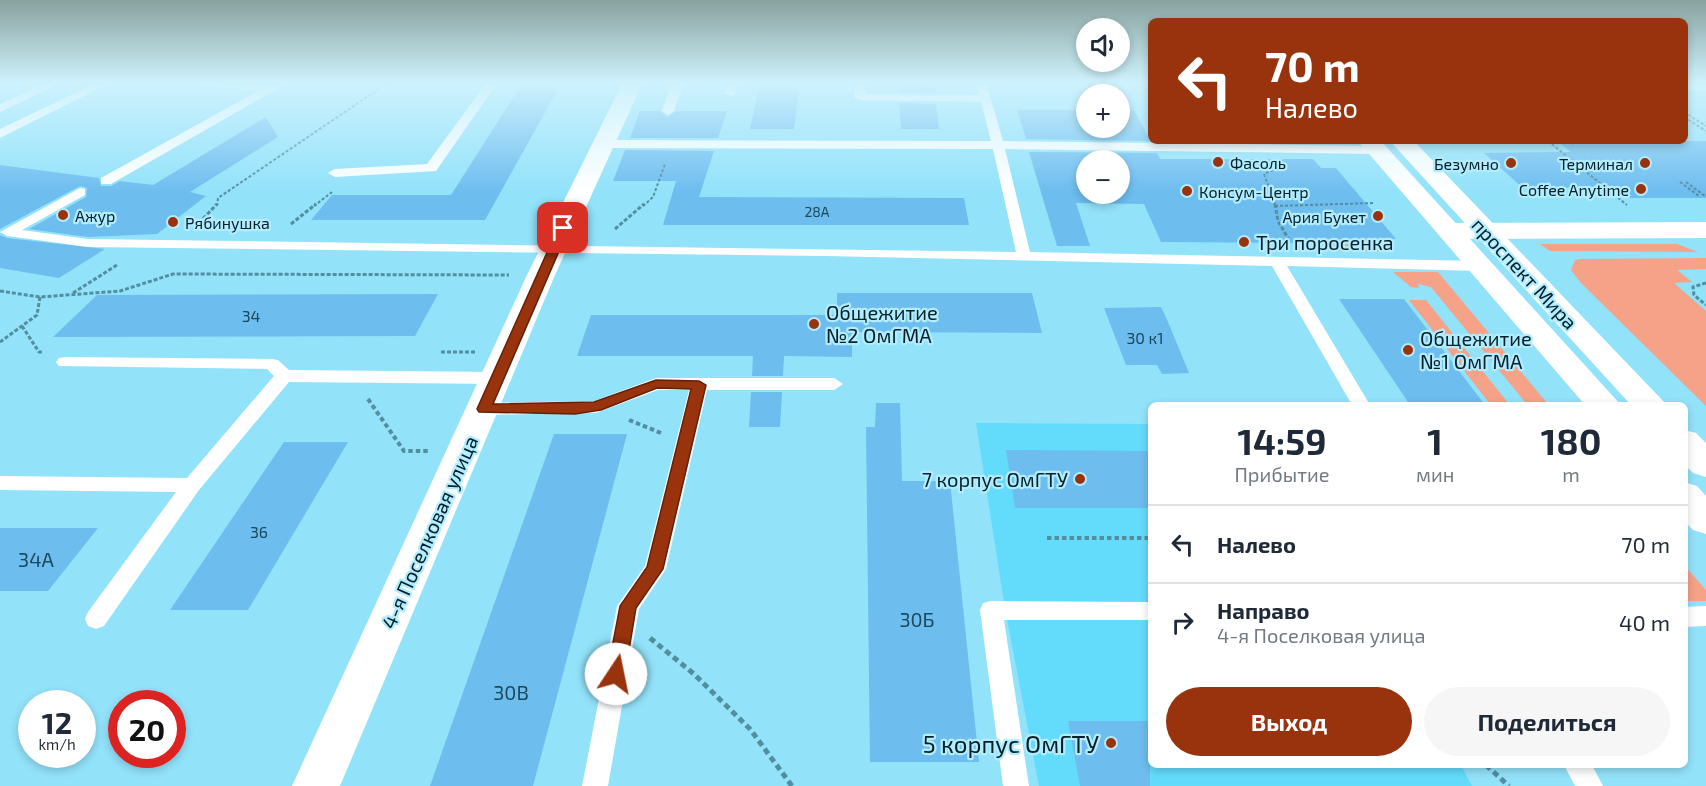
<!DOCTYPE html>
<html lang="ru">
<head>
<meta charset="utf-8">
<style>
  :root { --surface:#fff; --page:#f6f6f7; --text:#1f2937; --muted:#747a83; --line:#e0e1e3; --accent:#99330d }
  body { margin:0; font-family:"Exo 2",sans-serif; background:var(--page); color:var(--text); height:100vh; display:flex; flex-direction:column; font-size:22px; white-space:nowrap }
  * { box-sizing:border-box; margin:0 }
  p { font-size:20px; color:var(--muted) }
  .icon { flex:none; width:33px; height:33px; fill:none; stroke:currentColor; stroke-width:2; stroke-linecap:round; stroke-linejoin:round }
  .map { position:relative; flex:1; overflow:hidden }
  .side { position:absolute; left:1148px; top:402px; width:540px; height:366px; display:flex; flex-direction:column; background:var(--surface); border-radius:9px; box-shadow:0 3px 9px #0003 }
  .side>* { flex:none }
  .top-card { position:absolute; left:1148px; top:18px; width:540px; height:126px; border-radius:9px; box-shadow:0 3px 9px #0003; background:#99330d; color:#fff; overflow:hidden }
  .tools { position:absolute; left:1076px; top:18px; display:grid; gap:12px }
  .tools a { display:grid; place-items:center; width:54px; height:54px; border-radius:50%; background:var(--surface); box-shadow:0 3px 9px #0003; font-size:30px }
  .speed { position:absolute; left:18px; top:690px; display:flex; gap:12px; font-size:30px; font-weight:700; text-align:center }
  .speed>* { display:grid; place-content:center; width:78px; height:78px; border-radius:50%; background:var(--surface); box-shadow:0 3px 9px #0003; line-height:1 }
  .speed small { font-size:15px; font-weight:400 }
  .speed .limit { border:9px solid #d22; background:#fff; color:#111 }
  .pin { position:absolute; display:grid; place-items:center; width:51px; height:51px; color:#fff; margin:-26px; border-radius:12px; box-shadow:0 3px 9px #0006 }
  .me { position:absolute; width:66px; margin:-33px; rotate:11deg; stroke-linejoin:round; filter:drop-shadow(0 0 4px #0008) }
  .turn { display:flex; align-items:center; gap:21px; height:126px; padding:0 18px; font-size:27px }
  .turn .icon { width:78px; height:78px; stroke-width:2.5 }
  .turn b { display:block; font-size:42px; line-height:51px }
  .eta { display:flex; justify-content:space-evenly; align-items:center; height:102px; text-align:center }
  .eta b { font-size:36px; font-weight:700; line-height:42px }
  .cta { display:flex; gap:12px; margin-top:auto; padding:12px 18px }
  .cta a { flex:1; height:69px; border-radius:36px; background:var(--accent); color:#fff; font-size:24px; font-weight:700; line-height:69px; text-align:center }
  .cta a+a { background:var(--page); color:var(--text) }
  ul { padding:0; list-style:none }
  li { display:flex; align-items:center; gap:18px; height:78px; padding:0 18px; border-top:2px solid var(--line) }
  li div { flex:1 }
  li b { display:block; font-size:22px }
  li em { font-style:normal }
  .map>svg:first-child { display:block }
  .built { fill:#63dcfc }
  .green { fill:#f5a288 }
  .building { fill:#6dbdef; fill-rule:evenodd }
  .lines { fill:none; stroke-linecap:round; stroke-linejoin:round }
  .path-far3 { stroke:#538ea0; stroke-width:2; stroke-dasharray:3 2; stroke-linecap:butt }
  .path-far2 { stroke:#538ea0; stroke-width:3; stroke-dasharray:4 2; stroke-linecap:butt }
  .path-far1 { stroke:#538ea0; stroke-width:4; stroke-dasharray:4.5 3; stroke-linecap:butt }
  .path { stroke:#538ea0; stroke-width:5; stroke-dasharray:6 4; stroke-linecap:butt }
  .service { fill:#fff; fill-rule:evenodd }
  .minor { fill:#fff; fill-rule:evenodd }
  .tertiary { fill:#fff; fill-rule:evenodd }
  .secondary { fill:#fff; fill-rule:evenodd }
  .route { fill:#99330d; stroke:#632108; stroke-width:1.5 }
  .poi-dot { fill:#99330d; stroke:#b2ecfe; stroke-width:2 }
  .labels { text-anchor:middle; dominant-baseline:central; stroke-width:4.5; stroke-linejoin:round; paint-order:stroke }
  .far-number-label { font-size:14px; fill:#1b485b }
  .far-poi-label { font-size:16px; fill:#00212a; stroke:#b2ecfe; text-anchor:start }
  .number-label { font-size:16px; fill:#1b485b }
  .poi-label { font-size:20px; fill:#00212a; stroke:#b2ecfe; text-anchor:start }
  .street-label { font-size:20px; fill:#00212a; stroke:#b2ecfe }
  .near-number-label { font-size:20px; fill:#1b485b }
  .near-poi-label { font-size:24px; fill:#00212a; stroke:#b2ecfe; text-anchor:end }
</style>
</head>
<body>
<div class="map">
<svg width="1706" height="786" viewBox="0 0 1706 786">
  <rect width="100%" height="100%" fill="#92e2fa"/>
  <polygon class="built" points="976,423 1150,424 1150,765 1461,765 1472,786 1039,786 1005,609"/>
  <g class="green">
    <polygon points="1307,207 1353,207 1388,252 1336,251"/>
    <polygon points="1540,244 1677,244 1698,252 1550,251"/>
    <polygon points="1706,258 1706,269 1677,270 1692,282 1674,283 1706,311 1706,406 1581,283 1571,270 1575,260 1580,259"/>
    <polygon points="1393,272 1438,272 1547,403 1525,402 1431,287 1418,284 1419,288 1411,287"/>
    <polygon points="1409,300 1426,300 1509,404 1490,404"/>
    <polygon points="1684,565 1706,590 1706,601 1687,601 1685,598"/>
  </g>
  <g class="building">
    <polygon points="523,82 562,82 485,220 311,220 332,195 451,195"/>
    <polygon points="760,82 800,82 794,129 750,129"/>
    <polygon points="897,82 933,82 935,92 898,92"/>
    <polygon points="899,103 936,104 939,129 901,129"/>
    <polygon points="1017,110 1086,110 1086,128 1119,128 1119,111 1135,111 1150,141 1026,139"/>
    <polygon points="640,111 660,111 667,117 676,111 727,111 718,138 630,138"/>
    <polygon points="266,117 278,137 190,192 206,196 157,234 88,237 29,229 86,197 87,188 80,186 0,229 0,165 99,178 101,186 111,186 120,181 153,185"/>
    <polygon points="1557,141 1706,141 1706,198 1628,198 1615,187 1523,188 1484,153 1571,152"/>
    <polygon points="625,150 714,151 699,197 964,198 969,225 663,225 676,181 613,181"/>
    <path d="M 1029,152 L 1157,153 L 1160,159 L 1313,159 L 1321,168 L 1336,168 L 1396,239 L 1327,239 L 1330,243 L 1161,242 L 1144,204 L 1076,203 L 1090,246 L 1057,246 ZM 1086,160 L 1119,160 L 1119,194 L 1086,194 Z"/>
    <polygon points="0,235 7,238 105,249 59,278 0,268"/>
    <polygon points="837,293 1032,293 1042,333 852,332 852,357 784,356 783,376 752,376 753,356 577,356 591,315 837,315"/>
    <polygon points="438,294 415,336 53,337 97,295"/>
    <polygon points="1339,299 1404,299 1485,405 1410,405"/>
    <polygon points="1161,307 1168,322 1189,373 1162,374 1157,365 1126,365 1104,308"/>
    <polygon points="751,392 782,392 780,427 749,427"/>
    <polygon points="876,403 900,403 902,481 950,481 979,762 870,762 866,427 875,427"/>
    <polygon points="554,434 627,434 533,786 430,786"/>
    <polygon points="284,442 348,442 248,610 170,610"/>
    <polygon points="1006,450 1150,451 1150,508 1015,508"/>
    <polygon points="0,528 98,528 48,591 0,591"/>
    <polygon points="1068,721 1150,721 1150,786 1080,786"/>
  </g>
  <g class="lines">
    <g class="path-far3">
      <polyline points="1684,112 1706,126"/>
      <polyline points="1684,117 1706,131"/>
      <polyline points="1548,141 1627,205"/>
      <polyline points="1273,170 1264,174 1275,204"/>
      <polyline points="1680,182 1699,196"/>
      <polyline points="1686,182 1705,196"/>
      <polyline points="217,206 218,198 389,82"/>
      <polyline points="314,206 332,192"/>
      <polyline points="643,206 653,197 665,164"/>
      <polyline points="1275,206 1375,203"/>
    </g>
    <g class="path-far2">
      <polyline points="1275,204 1278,221 1289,240"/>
      <polyline points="199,223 217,204"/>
      <polyline points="291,224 316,204"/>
      <polyline points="615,229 644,204"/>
      <polyline points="1706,283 1693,287 1694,295 1706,305"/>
      <polyline points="0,291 40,297 120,291 173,274 509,275"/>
      <polyline points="73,293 117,265"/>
      <polyline points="22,326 39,352 43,352"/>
      <polyline points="0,342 37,315 40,297"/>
      <polyline points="441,352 475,352"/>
    </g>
    <g class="path-far1">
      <polyline points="368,399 404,451 429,451"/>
      <polyline points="629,420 661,433"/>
      <polyline points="1047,538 1150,538"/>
    </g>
    <g class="path">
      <polyline points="650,638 694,674 750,729 792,786"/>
      <polyline points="1486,765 1509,786"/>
    </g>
    <g class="service">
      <polygon points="48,82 63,82 0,112 0,104"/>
      <polygon points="98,82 112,82 0,138 0,129"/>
      <polygon points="194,82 269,85 275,82 289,82 111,184 101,184 101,178 258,91 199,85"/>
      <polygon points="487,82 498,82 436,171 335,177 328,173 335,169 427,164"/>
      <polygon points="672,82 684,82 674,111 668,115 662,111"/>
      <polygon points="727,82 739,82 734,96 724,94"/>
      <polygon points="854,82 865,82 866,94 979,95 975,82 986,82 1003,141 1376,146 1382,150 1376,154 1005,149 1030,252 1480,261 1488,266 1480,271 1287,266 1370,405 1352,405 1272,266 825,256 88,247 7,236 0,232 80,188 85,189 85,195 22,230 88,239 1016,252 993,149 605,148 599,144 605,140 991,141 981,102 860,100 854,97"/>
      <rect x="1684" y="84" width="22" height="6"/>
      <polygon points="65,357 272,359 278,360 289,370 498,372 507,378 498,384 289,382 199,490 104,626 96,629 88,626 85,619 88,612 176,492 0,490 0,476 187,478 274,376 267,369 59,366 56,362 59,358"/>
      <polygon points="656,378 834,378 843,384 834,390 707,390 666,569 639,609 608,786 582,786 617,606 645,566 689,390 658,390 596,413 484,415 478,413 475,409 478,405 484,403 594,401"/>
      <polygon points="991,601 1150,602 1150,620 1004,620 1029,786 1003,786 980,610 983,603"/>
      <polygon points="1706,606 1706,626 1684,627 1684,607"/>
      <polygon points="1564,765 1592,765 1603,786 1575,786"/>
    </g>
    <polygon class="minor" points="1706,222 1706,238 1450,239 1441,237 1437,231 1441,225 1450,223"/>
    <polygon class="tertiary" points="623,82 643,82 555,275 340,786 292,786 527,275"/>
    <g class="secondary">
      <polygon points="1358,141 1381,141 1621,405 1585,405"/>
      <polygon points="1390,141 1414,141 1667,405 1631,405"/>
      <polygon points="1684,430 1696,433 1706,443 1706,477 1693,473 1684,464"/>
      <polygon points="1684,482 1697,486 1706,496 1706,534 1693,530 1684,521"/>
    </g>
  </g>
  <linearGradient id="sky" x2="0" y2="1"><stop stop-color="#88a29e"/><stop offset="0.43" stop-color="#cef2fd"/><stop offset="1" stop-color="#cef2fd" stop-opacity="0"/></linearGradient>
  <rect width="1706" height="192" fill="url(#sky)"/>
  <polygon class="route" points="563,225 569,228 493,404 594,402 656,380 699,381 706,385 663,569 636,608 625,674 622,680 616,682 609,680 607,674 620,606 647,567 691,389 657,388 601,410 575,414 479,412 477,409 558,228"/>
  <g class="poi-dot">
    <circle cx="1218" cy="162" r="6"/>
    <circle cx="1511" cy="163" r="6"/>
    <circle cx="1645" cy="163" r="6"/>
    <circle cx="1641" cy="189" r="6"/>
    <circle cx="1187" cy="191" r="6"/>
    <circle cx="63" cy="215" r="6"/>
    <circle cx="1378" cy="216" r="6"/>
    <circle cx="173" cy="222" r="6"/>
    <circle cx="1244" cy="242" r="6"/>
    <circle cx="814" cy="324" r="6"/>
    <circle cx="1408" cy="350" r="6"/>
    <circle cx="1080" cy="479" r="6"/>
    <circle cx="1111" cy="743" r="6"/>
  </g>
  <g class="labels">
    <g class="far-number-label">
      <text x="817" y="211">28А</text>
    </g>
    <g class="far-poi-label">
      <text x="1230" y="162">Фасоль</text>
      <text x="1499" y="163" text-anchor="end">Безумно</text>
      <text x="1633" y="163" text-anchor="end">Терминал</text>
      <text x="1629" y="189" text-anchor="end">Coffee Anytime</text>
      <text x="1199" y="191">Консум-Центр</text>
      <text x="75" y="215">Ажур</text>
      <text x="1366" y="216" text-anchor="end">Ария Букет</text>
      <text x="185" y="222">Рябинушка</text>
    </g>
    <g class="number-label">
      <text x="251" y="315">34</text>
      <text x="1145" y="337">30 к1</text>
      <text x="259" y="531">36</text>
    </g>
    <g class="poi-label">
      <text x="1256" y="242">Три поросенка</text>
      <text x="826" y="312">Общежитие<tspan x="826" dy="23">№2 ОмГМА</tspan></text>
      <text x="1420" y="338">Общежитие<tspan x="1420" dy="23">№1 ОмГМА</tspan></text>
      <text x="1068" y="479" text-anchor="end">7 корпус ОмГТУ</text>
    </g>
    <g class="street-label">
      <text transform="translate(1525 273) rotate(47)">проспект Мира</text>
      <text transform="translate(429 532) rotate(-66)">4-я Поселковая улица</text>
    </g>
    <g class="near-number-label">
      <text x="36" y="559">34А</text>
      <text x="917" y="619">30Б</text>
      <text x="511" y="692">30В</text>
    </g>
    <g class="near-poi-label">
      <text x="1099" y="743">5 корпус ОмГТУ</text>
    </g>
  </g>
</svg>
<div class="tools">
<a><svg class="icon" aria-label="sound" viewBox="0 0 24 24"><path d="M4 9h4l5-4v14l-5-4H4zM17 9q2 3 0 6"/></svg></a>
<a>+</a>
<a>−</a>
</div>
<div class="speed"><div>12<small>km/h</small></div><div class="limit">20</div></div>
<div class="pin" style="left:563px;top:228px;background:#d93025"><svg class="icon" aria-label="arrive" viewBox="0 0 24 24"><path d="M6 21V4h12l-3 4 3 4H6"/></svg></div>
<svg class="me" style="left:616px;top:674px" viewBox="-20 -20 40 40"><circle r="19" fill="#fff"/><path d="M0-13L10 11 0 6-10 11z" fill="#99330d"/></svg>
<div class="top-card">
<div class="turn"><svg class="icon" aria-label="left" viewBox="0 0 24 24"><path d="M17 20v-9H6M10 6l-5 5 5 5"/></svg><div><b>70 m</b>Налево</div></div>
</div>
<section class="side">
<div class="eta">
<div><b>14:59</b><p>Прибытие</p></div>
<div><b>1</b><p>мин</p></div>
<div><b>180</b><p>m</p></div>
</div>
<ul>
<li><svg class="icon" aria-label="left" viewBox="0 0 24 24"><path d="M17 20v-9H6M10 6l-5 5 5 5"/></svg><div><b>Налево</b></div><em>70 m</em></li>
<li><svg class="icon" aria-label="right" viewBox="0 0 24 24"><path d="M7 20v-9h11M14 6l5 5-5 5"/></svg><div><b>Направо</b><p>4-я Поселковая улица</p></div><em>40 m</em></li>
</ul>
<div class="cta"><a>Выход</a><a>Поделиться</a></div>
</section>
</div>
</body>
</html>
